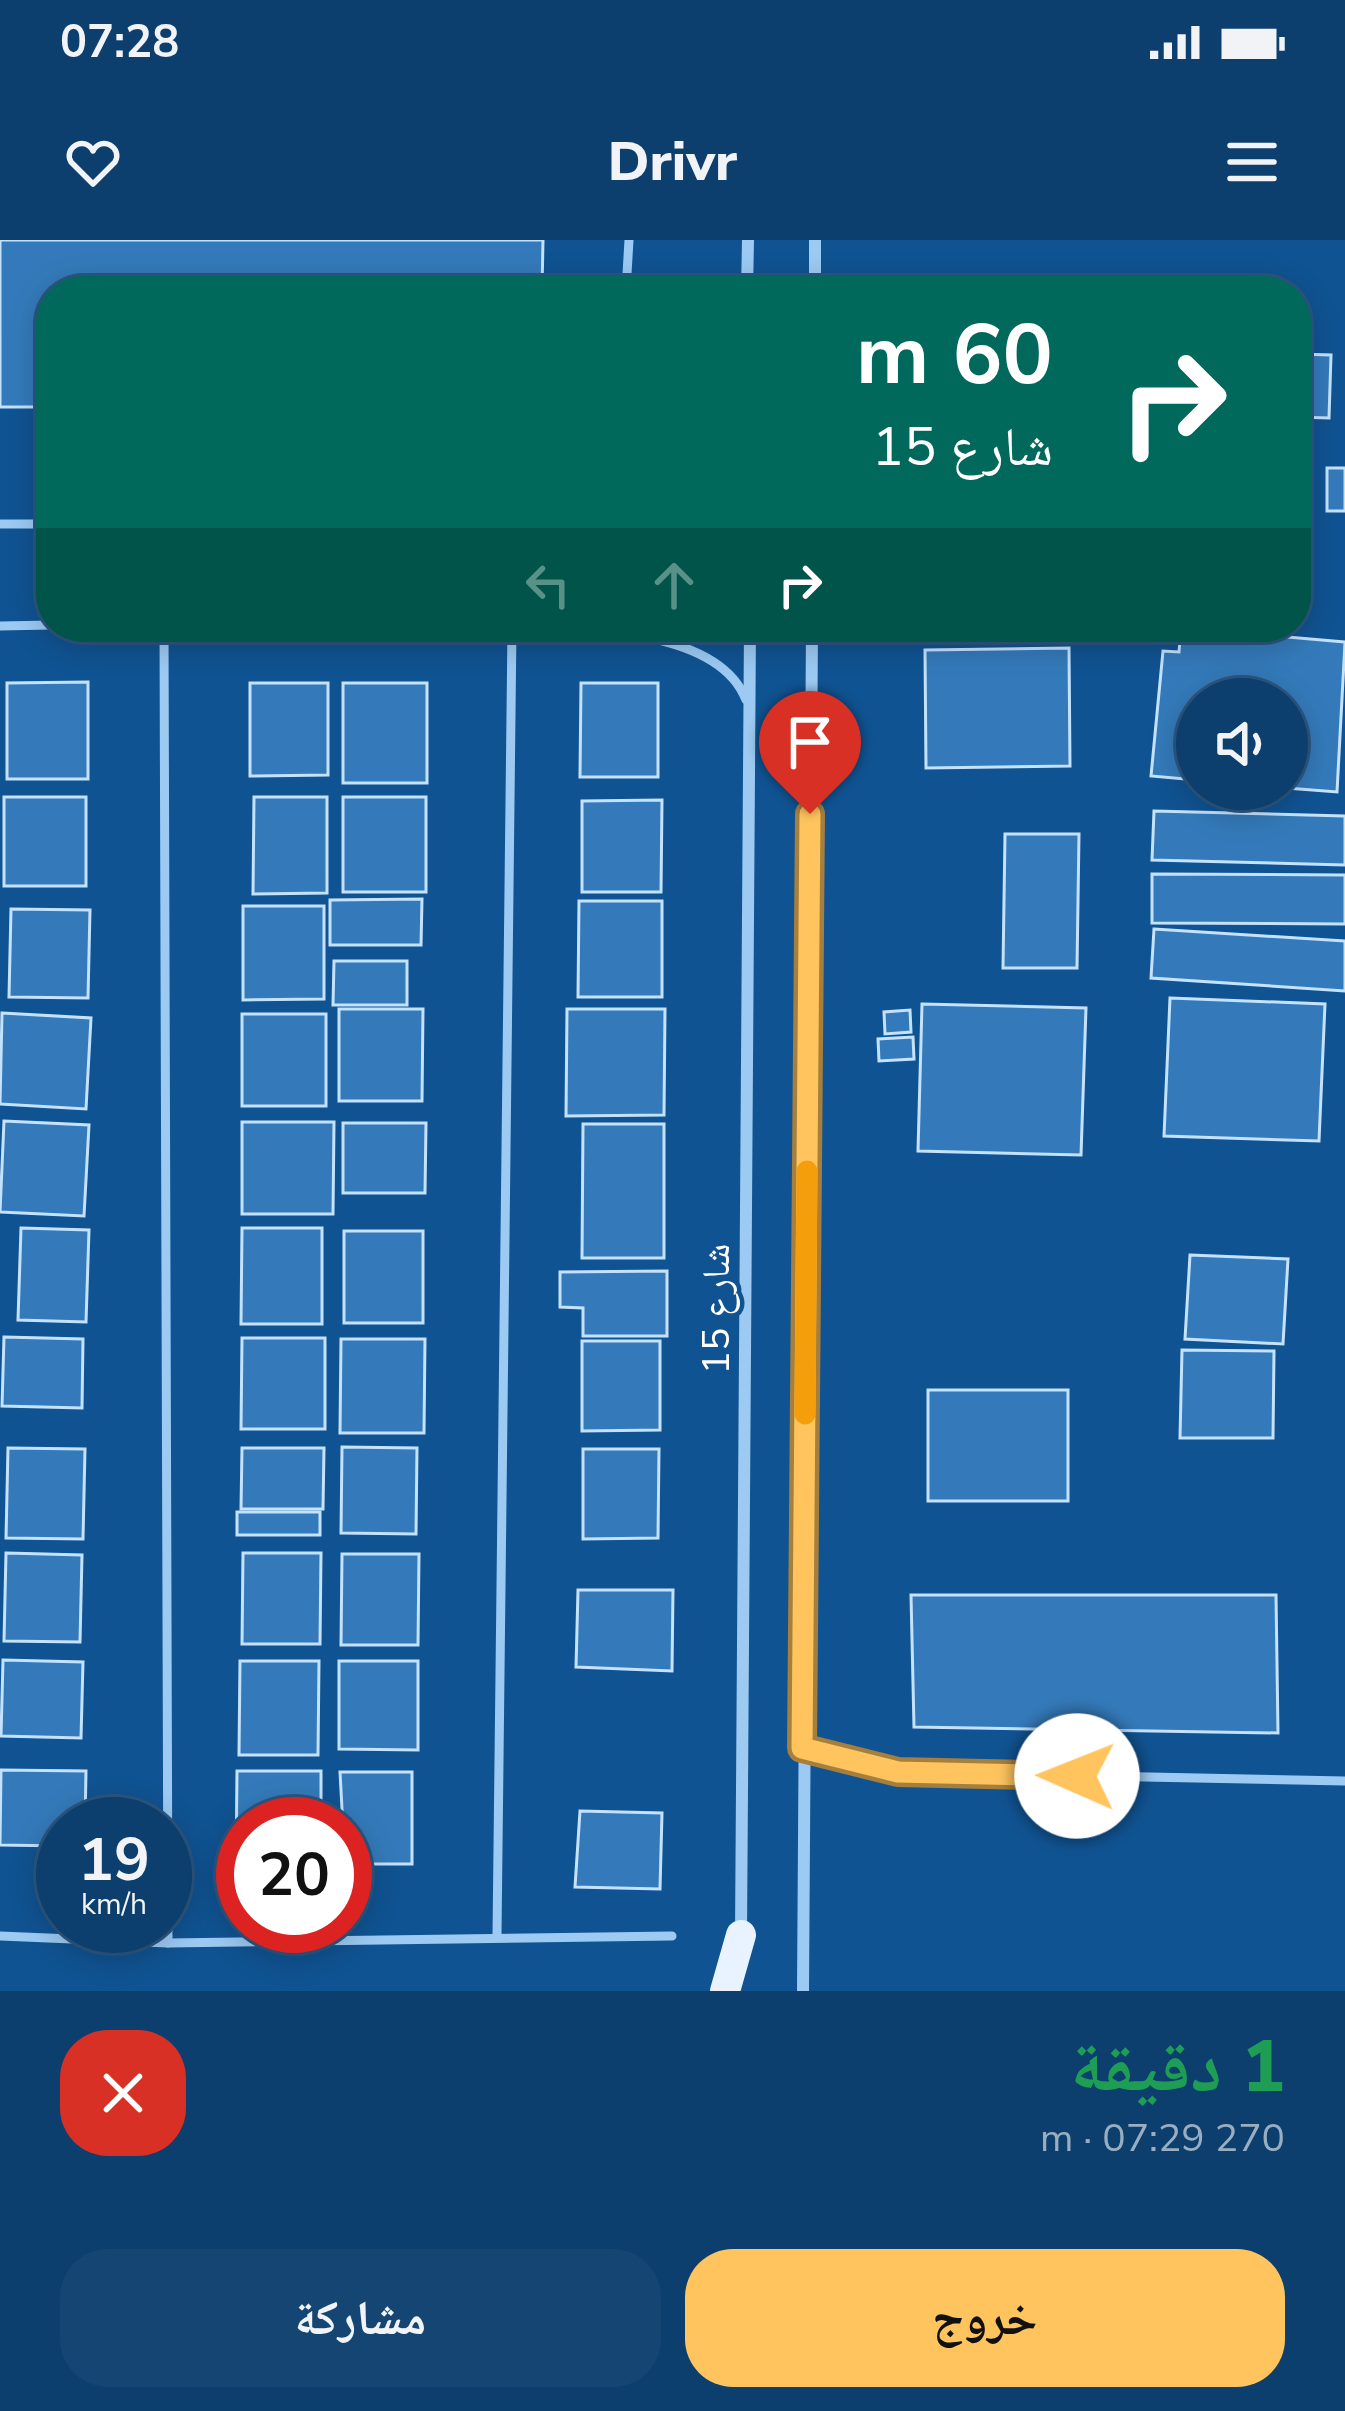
<!DOCTYPE html>
<html lang="ar">
<head>
<meta charset="utf-8">
<style>
  :root { --surface:#0c3e6e; --page:#154573; --text:#f1f3f6; --muted:#9aaec2; --line:#2c5781; --accent:#ffc45e }
  body { margin:0; font-family:"Nunito Sans","Noto Naskh Arabic",sans-serif; background:var(--page); color:var(--text); direction:rtl; height:100vh; display:flex; flex-direction:column; font-size:45px; white-space:nowrap }
  * { box-sizing:border-box; margin:0 }
  p { font-size:39px; color:var(--muted) }
  .icon { flex:none; width:66px; height:66px; fill:none; stroke:currentColor; stroke-width:2; stroke-linecap:round; stroke-linejoin:round }
  .map { position:relative; height:1751px; overflow:hidden; direction:ltr }
  .details { display:flex; flex-direction:column; background:var(--surface); flex:1 }
  .details>* { flex:none }
  .banner { position:absolute; left:36px; top:36px; width:1275px; height:366px; border-radius:48px; box-shadow:0 6px 30px #0003,0 0 0 3px var(--line); direction:rtl; background:#00695c; color:#fff; overflow:hidden }
  .buttons { position:absolute; left:1176px; top:438px; display:grid; gap:24px }
  .buttons a { display:grid; place-items:center; width:132px; height:132px; border-radius:50%; background:var(--surface); box-shadow:0 6px 30px #0003,0 0 0 3px var(--line); font-size:60px }
  .speed { position:absolute; left:36px; top:1557px; display:flex; gap:24px; font-size:60px; font-weight:700; text-align:center }
  .speed>* { display:grid; place-content:center; width:156px; height:156px; border-radius:50%; background:var(--surface); box-shadow:0 6px 30px #0003,0 0 0 3px var(--line); line-height:1 }
  .speed small { font-size:30px; font-weight:400 }
  .speed .limit { border:18px solid #d22; background:#fff; color:#111 }
  .pin { position:absolute; display:grid; place-items:center; width:102px; height:102px; color:#fff; margin:-123px -51px; border-radius:50% 50% 50% 0; rotate:-45deg; box-shadow:0 0 12px #0007 }
  .pin .icon { rotate:45deg }
  .me { position:absolute; width:132px; margin:-66px; rotate:271deg; stroke-linejoin:round; filter:drop-shadow(0 0 9px #0008) }
  .turn { display:flex; align-items:center; gap:42px; height:252px; padding:0 60px; font-size:54px }
  .turn .icon { width:156px; height:156px; stroke-width:2.5 }
  .turn b { display:block; font-size:84px; line-height:102px }
  .lanes { display:flex; align-items:center; height:114px; padding:0 60px; background:#0003; justify-content:center; gap:60px; direction:ltr }
  .lanes .off { opacity:.35 }
  .round { display:grid; place-items:center; flex:none; width:126px; height:126px; border-radius:48px; background:var(--page) }
  .summary { display:flex; align-items:center; justify-content:space-between; height:204px; padding:0 60px }
  h1 { font-size:72px; font-weight:800; line-height:90px; color:#1e9e55 }
  .action { display:flex; gap:24px; margin-top:auto; padding:24px 60px }
  .action a { flex:1; height:138px; border-radius:48px; background:var(--accent); color:#111; font-size:48px; font-weight:800; line-height:138px; text-align:center }
  .action a+a { background:var(--page); color:var(--text) }
  .status { display:flex; justify-content:space-between; align-items:center; height:84px; padding:0 60px; background:var(--surface); direction:ltr }
  .status svg { height:33px; fill:currentColor }
  header { display:flex; justify-content:space-between; align-items:center; height:156px; padding:0 60px; background:var(--surface); font-size:54px; font-weight:800 }
  .map>svg:first-child { display:block }
  .building { fill:#347aba; stroke:#c4e2fe; stroke-width:3 }
  .lines { fill:none; stroke-linecap:round; stroke-linejoin:round }
  .lane { stroke:#9ccaf3; stroke-width:9 }
  .street { stroke:#9ccaf3; stroke-width:12 }
  .primary { stroke:#e8f3ff; stroke-width:30 }
  .route-casing { stroke:#a67f3d; stroke-width:30 }
  .route { stroke:#ffc45e; stroke-width:21 }
  .slow { stroke:#f59e0b; stroke-width:21 }
  .labels { text-anchor:middle; dominant-baseline:central; stroke-width:9; stroke-linejoin:round; paint-order:stroke }
  .street-label { font-size:39px; fill:#fff; stroke:#105392 }
</style>
</head>
<body>
<div class="status"><b>07:28</b><svg viewBox="0 0 49 12"><path d="M0 12V9h3v3zM5 12V6h3v6zM10 12V3h3v9zM15 12V0h3v12zM26 1h20v11H26zM47 4h2v5h-2z"/></svg></div>
<header><svg class="icon" aria-label="menu" viewBox="0 0 24 24"><path d="M4 6h16M4 12h16M4 18h16"/></svg>Drivr<svg class="icon" aria-label="heart" viewBox="0 0 24 24"><path d="M12 20l-8-8c-3-5 5-10 8-4 3-6 11-1 8 4z"/></svg></header>
<div class="map">
<svg width="1345" height="1751" viewBox="0 0 1345 1751">
  <rect width="100%" height="100%" fill="#105392"/>
  <g class="building">
    <polygon points="0,0 543,0 542,51 51,51 51,167 0,167"/>
    <polygon points="897,42 953,45 952,51 897,51"/>
    <polygon points="1296,114 1331,115 1329,178 1296,177"/>
    <rect x="1327" y="228" width="18" height="43"/>
    <polygon points="1181,388 1345,402 1337,552 1287,548 1287,459 1197,459 1197,540 1151,536 1163,411 1179,412"/>
    <polygon points="1069,408 1070,526 926,528 925,410"/>
    <polygon points="88,442 88,539 7,539 7,443"/>
    <polygon points="250,443 328,443 328,535 250,536"/>
    <rect x="343" y="443" width="84" height="100"/>
    <polygon points="581,443 658,443 658,537 580,537"/>
    <rect x="4" y="557" width="82" height="89"/>
    <polygon points="254,557 327,557 327,653 253,654"/>
    <rect x="343" y="557" width="83" height="95"/>
    <polygon points="662,560 661,652 582,652 582,561"/>
    <polygon points="1154,571 1345,576 1345,625 1152,620"/>
    <polygon points="1005,594 1079,594 1077,728 1003,728"/>
    <polygon points="1152,634 1345,635 1345,684 1152,683"/>
    <polygon points="422,659 421,705 330,705 330,660"/>
    <polygon points="579,661 662,661 662,757 578,757"/>
    <polygon points="243,666 324,666 324,759 243,760"/>
    <polygon points="11,669 90,670 88,758 9,757"/>
    <polygon points="1154,689 1345,701 1345,751 1151,738"/>
    <polygon points="334,721 407,721 407,765 333,765"/>
    <polygon points="1170,758 1325,764 1319,901 1164,896"/>
    <polygon points="922,764 1086,768 1081,915 918,911"/>
    <polygon points="339,769 423,769 422,861 339,861"/>
    <polygon points="567,769 665,769 664,875 566,876"/>
    <polygon points="910,770 911,792 885,794 884,772"/>
    <polygon points="2,773 91,778 86,869 0,864"/>
    <rect x="242" y="774" width="84" height="92"/>
    <polygon points="913,797 914,819 879,821 878,799"/>
    <polygon points="4,881 89,885 84,976 0,972"/>
    <polygon points="242,882 334,882 333,974 242,974"/>
    <polygon points="343,883 426,883 425,953 343,953"/>
    <polygon points="583,884 664,884 664,1018 582,1018"/>
    <polygon points="21,988 89,990 86,1082 18,1080"/>
    <polygon points="242,988 322,988 322,1084 241,1084"/>
    <rect x="344" y="991" width="79" height="92"/>
    <polygon points="1190,1015 1288,1019 1283,1104 1185,1099"/>
    <polygon points="667,1031 667,1096 583,1096 583,1068 560,1067 560,1032"/>
    <polygon points="4,1097 83,1099 82,1168 2,1166"/>
    <polygon points="242,1098 325,1098 325,1189 241,1189"/>
    <polygon points="341,1099 425,1099 424,1193 340,1193"/>
    <polygon points="582,1101 660,1101 660,1190 582,1191"/>
    <polygon points="1182,1110 1274,1111 1273,1198 1180,1198"/>
    <rect x="928" y="1150" width="140" height="111"/>
    <polygon points="342,1207 417,1208 416,1294 341,1293"/>
    <polygon points="8,1208 85,1209 83,1299 6,1298"/>
    <polygon points="242,1208 324,1208 323,1269 241,1269"/>
    <polygon points="583,1209 659,1209 658,1298 583,1299"/>
    <rect x="237" y="1272" width="83" height="23"/>
    <polygon points="6,1313 82,1315 80,1402 4,1401"/>
    <polygon points="243,1313 321,1313 320,1404 242,1404"/>
    <polygon points="342,1314 419,1314 418,1405 341,1405"/>
    <polygon points="578,1350 673,1350 672,1431 576,1427"/>
    <polygon points="911,1355 1276,1355 1278,1493 914,1487"/>
    <polygon points="3,1420 83,1422 81,1498 1,1496"/>
    <polygon points="240,1421 319,1421 318,1515 239,1515"/>
    <polygon points="339,1421 418,1421 418,1510 339,1509"/>
    <polygon points="1,1530 86,1531 85,1584 63,1584 63,1606 0,1605"/>
    <polygon points="237,1531 321,1531 321,1584 243,1584 243,1627 236,1627"/>
    <polygon points="340,1532 412,1532 412,1624 345,1624"/>
    <polygon points="580,1571 662,1573 660,1649 575,1647"/>
  </g>
  <g class="lines">
    <g class="lane">
      <polyline points="626,51 629,0"/>
      <polyline points="0,284 51,284"/>
      <polyline points="0,386 51,385"/>
      <polyline points="164,387 168,1703"/>
      <path d="M 499,387 C 566,388 717,384 746,460"/>
      <polyline points="802,1508 898,1532 1345,1541"/>
      <polyline points="497,1695 512,387"/>
      <polyline points="0,1696 168,1703 672,1696"/>
    </g>
    <g class="street">
      <polyline points="747,51 748,0"/>
      <polyline points="815,51 815,0"/>
      <polyline points="741,1694 750,387"/>
      <polyline points="803,1751 812,387"/>
    </g>
    <polyline class="primary" points="725,1751 741,1695"/>
  </g>
  <g class="lines">
    <defs>
      <polyline id="route" points="810,574 802,1508 898,1532 1077,1536"/>
    </defs>
    <use href="#route" class="route-casing"/>
    <use href="#route" class="route"/>
    <polyline class="slow" points="805,1174 807,931"/>
  </g>
  <g class="labels">
    <g class="street-label">
      <text transform="translate(716 1069) rotate(-90)">شارع 15</text>
    </g>
  </g>
</svg>
<div class="buttons">
<a><svg class="icon" aria-label="sound" viewBox="0 0 24 24"><path d="M4 9h4l5-4v14l-5-4H4zM17 9q2 3 0 6"/></svg></a>
</div>
<div class="speed"><div>19<small>km/h</small></div><div class="limit">20</div></div>
<div class="pin" style="left:810px;top:574px;background:#d93025"><svg class="icon" aria-label="arrive" viewBox="0 0 24 24"><path d="M6 21V4h12l-3 4 3 4H6"/></svg></div>
<svg class="me" style="left:1077px;top:1536px" viewBox="-20 -20 40 40"><circle r="19" fill="#fff"/><path d="M0-13L10 11 0 6-10 11z" fill="#ffc45e"/></svg>
<div class="banner">
<div class="turn"><svg class="icon" aria-label="right" viewBox="0 0 24 24"><path d="M7 20v-9h11M14 6l5 5-5 5"/></svg><div><b>60 m</b>شارع 15</div></div>
<div class="lanes"><svg class="icon off" aria-label="left" viewBox="0 0 24 24"><path d="M17 20v-9H6M10 6l-5 5 5 5"/></svg><svg class="icon off" aria-label="ahead" viewBox="0 0 24 24"><path d="M12 20V5M6 11l6-6 6 6"/></svg><svg class="icon" aria-label="right" viewBox="0 0 24 24"><path d="M7 20v-9h11M14 6l5 5-5 5"/></svg></div>
</div>
</div>
<section class="details">
<div class="summary"><div><h1>1 دقيقة</h1><p>270 m · 07:29</p></div><a class="round" style="background:#d93025;color:#fff"><svg class="icon" aria-label="close" viewBox="0 0 24 24"><path d="M6 6l12 12M18 6L6 18"/></svg></a></div>
<div class="action"><a>خروج</a><a>مشاركة</a></div>
</section>
</body>
</html>
